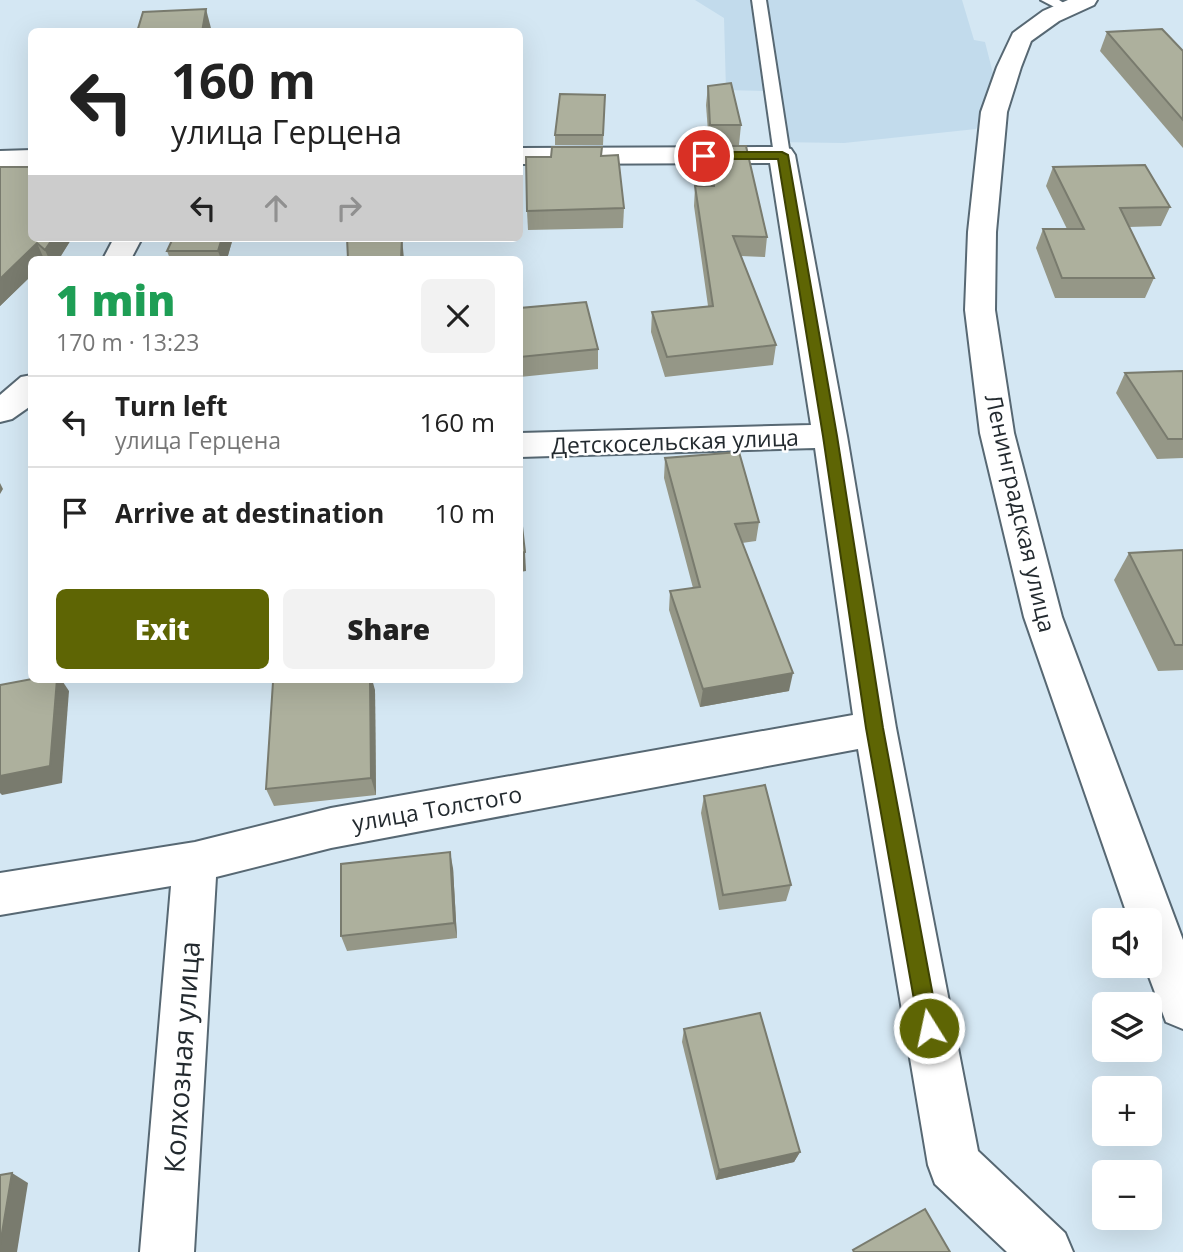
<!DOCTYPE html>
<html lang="en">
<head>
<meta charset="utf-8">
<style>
  :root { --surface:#fff; --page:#f2f2f2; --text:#222; --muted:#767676; --line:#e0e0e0; --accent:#5e6504 }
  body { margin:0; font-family:"Open Sans",sans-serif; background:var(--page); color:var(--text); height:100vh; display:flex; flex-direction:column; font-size:26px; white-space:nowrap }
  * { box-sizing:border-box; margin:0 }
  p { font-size:23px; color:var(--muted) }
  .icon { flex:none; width:38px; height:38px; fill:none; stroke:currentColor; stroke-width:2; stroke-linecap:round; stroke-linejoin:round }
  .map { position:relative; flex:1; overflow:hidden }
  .side { position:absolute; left:28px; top:256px; width:495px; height:427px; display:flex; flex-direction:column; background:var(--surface); border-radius:10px; box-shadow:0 7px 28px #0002 }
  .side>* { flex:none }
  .hud { position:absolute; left:28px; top:28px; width:495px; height:214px; border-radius:10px; box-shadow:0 7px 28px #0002; background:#fff; color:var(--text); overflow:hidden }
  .fabs { position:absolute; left:1092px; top:908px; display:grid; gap:14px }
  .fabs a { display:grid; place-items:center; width:70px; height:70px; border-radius:10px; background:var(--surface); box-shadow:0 7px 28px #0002; font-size:35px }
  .pin { position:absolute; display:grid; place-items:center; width:60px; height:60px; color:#fff; margin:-30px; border:4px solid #fff; border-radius:50%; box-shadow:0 2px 7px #0007 }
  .me { position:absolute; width:77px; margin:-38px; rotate:350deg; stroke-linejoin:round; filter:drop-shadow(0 0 5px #0008) }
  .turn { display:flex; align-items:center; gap:24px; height:147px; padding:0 28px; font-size:32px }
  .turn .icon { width:91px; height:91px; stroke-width:2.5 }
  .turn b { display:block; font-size:49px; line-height:60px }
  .lanes { display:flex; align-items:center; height:66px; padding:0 28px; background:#0003; justify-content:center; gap:35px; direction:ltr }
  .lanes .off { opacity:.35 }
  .round { display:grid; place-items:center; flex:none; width:74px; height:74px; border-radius:10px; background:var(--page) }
  .headline { display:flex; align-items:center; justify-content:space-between; height:119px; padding:0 28px }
  h1 { font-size:42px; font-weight:800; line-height:52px; color:#1e9e55 }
  .action { display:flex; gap:14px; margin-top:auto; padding:14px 28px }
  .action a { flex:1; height:80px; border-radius:10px; background:var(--accent); color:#fff; font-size:28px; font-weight:800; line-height:80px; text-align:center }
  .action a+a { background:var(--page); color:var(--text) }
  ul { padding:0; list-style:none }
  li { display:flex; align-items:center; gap:21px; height:91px; padding:0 28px; border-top:2px solid var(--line) }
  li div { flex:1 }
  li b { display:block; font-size:26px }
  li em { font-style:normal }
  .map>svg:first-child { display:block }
  .built { fill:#c2dbec }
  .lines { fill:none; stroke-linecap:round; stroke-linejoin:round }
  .service-casing { stroke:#576873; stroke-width:4 }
  .minor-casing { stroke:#576873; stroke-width:4 }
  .service { fill:#fff; fill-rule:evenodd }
  .minor { fill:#fff; fill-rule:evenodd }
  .wall { fill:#959787 }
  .shaded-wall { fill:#797b6e }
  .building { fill:#adb09d; stroke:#797b6e; stroke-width:2 }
  .route { fill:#5e6504; stroke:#3d4203; stroke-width:2 }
  .labels { text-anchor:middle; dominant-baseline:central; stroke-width:5; stroke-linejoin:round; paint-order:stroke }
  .street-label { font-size:23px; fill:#232a2f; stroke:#fff }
  .near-street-label { font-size:28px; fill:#232a2f; stroke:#fff }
</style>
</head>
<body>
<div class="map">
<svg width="1183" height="1252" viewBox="0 0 1183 1252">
  <rect width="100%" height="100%" fill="#d4e7f3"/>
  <polygon class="built" points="695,0 962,0 974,40 985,42 998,93 976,129 844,143 773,142 767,91 726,90 724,18"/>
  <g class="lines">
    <defs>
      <g id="service">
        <polygon points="752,0 766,0 790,155 782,160 774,155"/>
        <polygon points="1041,0 1059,0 1073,9 1066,13"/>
      </g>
      <g id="minor">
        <polygon points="1068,0 1097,0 1094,5 1059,21 1031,41 1021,67 1007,112 996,232 995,310 1014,433 1062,617 1183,940 1183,1029 1166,1022 1145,966 1150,966 1150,920 1129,920 1024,617 980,433 965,310 968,232 981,112 997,67 1013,33 1043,11"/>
        <polygon points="782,147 791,149 795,155 847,436 896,728 978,1151 1065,1233 1073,1252 1007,1252 935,1184 928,1165 858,749 331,848 216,877 194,1252 140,1252 171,886 0,915 0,873 195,842 331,808 853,715 815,448 520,457 520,433 811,425 770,163 520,164 520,148"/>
        <polygon points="32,150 32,166 0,167 0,151"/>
        <polygon points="114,238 142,238 131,259 103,259"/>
        <polygon points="32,375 32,405 12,419 0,422 0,395 21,377"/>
      </g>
    </defs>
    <use href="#service" class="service-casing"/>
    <use href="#minor" class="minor-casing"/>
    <use href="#service" class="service"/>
    <use href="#minor" class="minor"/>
  </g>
  <g class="wall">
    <polygon points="1107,32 1183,51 1183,148 1100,51"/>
    <polygon points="708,86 741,125 739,145 709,145 706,105"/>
    <polygon points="605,95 603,145 555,145 555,135"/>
    <polygon points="711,146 767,237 765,257 741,256 776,345 773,365 665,377 651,332 652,312 708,306 694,206 695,186 711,186 710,166"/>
    <polygon points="602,156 624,208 623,228 528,230 527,211"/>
    <polygon points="0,167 32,238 72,238 59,259 32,259 32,275 0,306"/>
    <polygon points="1053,167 1170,207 1161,226 1129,227 1154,278 1145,298 1055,298 1036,248 1043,229 1067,229 1046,186"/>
    <polygon points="173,238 233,238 227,259 170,259 167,251"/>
    <polygon points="520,308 598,349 598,369 520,377"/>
    <polygon points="1183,371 1183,458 1157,459 1116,393 1125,373"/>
    <polygon points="665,458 759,522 756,541 742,543 789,691 700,707 669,610 670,591 693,588 664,478"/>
    <polygon points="1183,550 1183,670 1158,671 1114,580 1129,553"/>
    <polygon points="375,690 376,795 274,806 266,789"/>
    <polygon points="704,796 791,885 786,901 719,910 701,813"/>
    <polygon points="453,868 457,938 347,951 341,936"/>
    <polygon points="684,1029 800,1152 794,1162 716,1180 682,1042"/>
  </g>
  <g class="shaded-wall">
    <polygon points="206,9 212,32 202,32"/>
    <polygon points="53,238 72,238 59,259 49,259 45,250"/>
    <polygon points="222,238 233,238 227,259 221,259 218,251"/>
    <polygon points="402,238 404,259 401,259"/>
    <polygon points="37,243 44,259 32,259 32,275 0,306 0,279"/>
    <polygon points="0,483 3,489 0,494"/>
    <polygon points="525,552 526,571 520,572 520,553"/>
    <polygon points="793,673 789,691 700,707 703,689"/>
    <polygon points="57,679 61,679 69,691 62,783 2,795 0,793 0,776"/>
    <polygon points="370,679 372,679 375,690 376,795 371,778"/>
    <polygon points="450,852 453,868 457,938 454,923"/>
    <polygon points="800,1152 794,1162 716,1180 719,1170"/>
    <polygon points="12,1173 28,1183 17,1252 0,1252 0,1245"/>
  </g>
  <g class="building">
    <polygon points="206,9 202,32 137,32 143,12"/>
    <polygon points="1162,29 1183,51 1183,120 1107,32"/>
    <polygon points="731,83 741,125 710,125 708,86"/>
    <polygon points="560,94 605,95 603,135 555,135"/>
    <polygon points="711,146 746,146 767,237 733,236 776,345 667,357 652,312 713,306 695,186 714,186"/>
    <polygon points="552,147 602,147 601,156 618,155 624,208 527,211 526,157 551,157"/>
    <polygon points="1145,165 1170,207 1120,208 1154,278 1062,278 1043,229 1084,229 1053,167"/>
    <polygon points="0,167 32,167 32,238 53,238 45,250 37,243 0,279"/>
    <polygon points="173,238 222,238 218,251 167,251"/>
    <polygon points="347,238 402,238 401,259 348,259"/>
    <polygon points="586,302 598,349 520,357 520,308"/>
    <polygon points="1183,371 1183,439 1168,439 1125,373"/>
    <polygon points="739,452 759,522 735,524 793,673 703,689 670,591 700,587 665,458"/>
    <polygon points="520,509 525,552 520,553"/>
    <polygon points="1183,550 1183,645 1175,645 1129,553"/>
    <polygon points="32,679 57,679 50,766 0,776 0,685"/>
    <polygon points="298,679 370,679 371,778 266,789 273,682"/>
    <polygon points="765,785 791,885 723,895 704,796"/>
    <polygon points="450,852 454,923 341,936 341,864"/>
    <polygon points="760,1013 800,1152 719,1170 684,1029"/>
    <polygon points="12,1173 0,1245 0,1175"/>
    <polygon points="925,1209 950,1252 854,1252 853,1250"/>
  </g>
  <polygon class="route" points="782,152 788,155 837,436 883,728 939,1028 936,1035 929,1038 922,1035 919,1028 866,728 823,436 778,159 704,159 698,156 704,152"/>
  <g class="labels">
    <g class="street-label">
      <text transform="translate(675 441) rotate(-2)">Детскосельская улица</text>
      <text transform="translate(1021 513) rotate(77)">Ленинградская улица</text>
      <text transform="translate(437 808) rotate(-10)">улица Толстого</text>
    </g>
    <g class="near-street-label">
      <text transform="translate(181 1057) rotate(-86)">Колхозная улица</text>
    </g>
  </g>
</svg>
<div class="fabs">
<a><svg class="icon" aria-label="sound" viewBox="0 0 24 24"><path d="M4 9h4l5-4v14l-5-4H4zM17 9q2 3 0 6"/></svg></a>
<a><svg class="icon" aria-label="layers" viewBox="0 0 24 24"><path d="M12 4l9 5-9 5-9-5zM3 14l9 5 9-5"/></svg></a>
<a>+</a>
<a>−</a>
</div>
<div class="pin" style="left:704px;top:156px;background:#d93025"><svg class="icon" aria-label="arrive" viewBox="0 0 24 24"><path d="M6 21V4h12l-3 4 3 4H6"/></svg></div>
<svg class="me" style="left:929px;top:1028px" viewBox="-20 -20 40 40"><circle r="17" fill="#5e6504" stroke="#fff" stroke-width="3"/><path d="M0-11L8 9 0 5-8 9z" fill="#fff"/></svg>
<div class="hud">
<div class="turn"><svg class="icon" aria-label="left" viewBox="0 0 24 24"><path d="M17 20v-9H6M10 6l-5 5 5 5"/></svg><div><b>160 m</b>улица Герцена</div></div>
<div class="lanes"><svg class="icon" aria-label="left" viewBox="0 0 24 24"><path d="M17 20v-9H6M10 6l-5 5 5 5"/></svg><svg class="icon off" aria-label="ahead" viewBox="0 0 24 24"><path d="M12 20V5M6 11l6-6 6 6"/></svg><svg class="icon off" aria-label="right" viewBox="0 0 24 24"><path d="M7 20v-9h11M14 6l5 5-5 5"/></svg></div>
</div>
<section class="side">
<div class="headline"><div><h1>1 min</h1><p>170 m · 13:23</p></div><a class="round"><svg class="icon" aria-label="close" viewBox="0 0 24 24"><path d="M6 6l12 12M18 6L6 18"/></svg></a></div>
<ul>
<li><svg class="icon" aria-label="left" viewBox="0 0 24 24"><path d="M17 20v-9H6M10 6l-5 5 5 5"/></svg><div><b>Turn left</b><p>улица Герцена</p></div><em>160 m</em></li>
<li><svg class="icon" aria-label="arrive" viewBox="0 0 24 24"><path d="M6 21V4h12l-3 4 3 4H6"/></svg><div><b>Arrive at destination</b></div><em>10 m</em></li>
</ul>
<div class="action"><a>Exit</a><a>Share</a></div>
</section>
</div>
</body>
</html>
